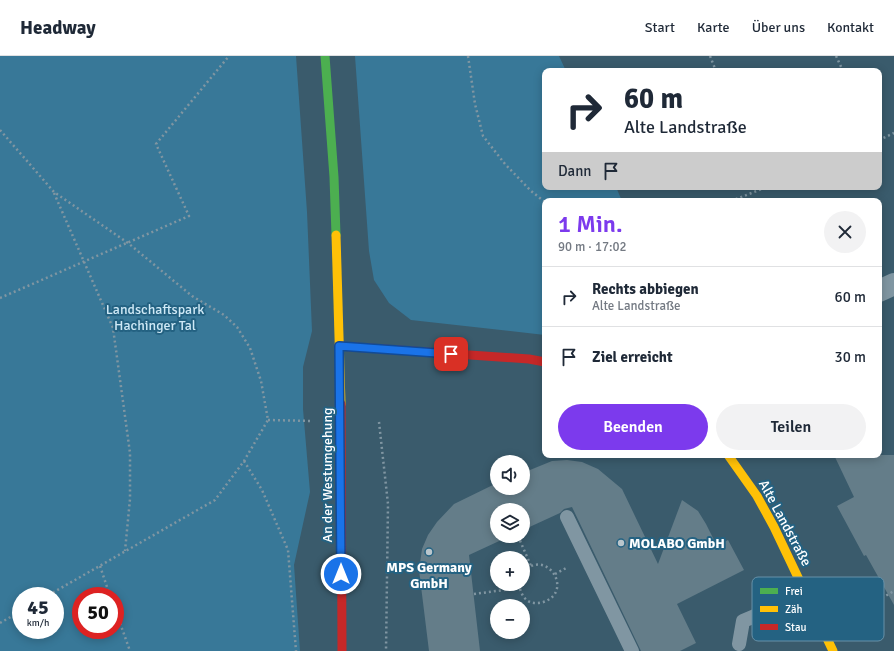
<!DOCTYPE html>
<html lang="de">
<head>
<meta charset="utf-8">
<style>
  :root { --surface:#fff; --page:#f2f2f3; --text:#1f2937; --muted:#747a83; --line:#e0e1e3; --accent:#7c3aed }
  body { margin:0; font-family:Signika,sans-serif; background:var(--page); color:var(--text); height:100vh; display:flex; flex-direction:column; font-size:15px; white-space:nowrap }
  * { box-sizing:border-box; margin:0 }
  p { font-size:13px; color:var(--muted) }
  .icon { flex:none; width:22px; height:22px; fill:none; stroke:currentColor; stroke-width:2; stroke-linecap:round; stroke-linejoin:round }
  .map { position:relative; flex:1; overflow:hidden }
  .side { position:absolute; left:542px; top:142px; width:340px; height:260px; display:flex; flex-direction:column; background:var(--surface); border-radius:8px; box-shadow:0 2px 10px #0003 }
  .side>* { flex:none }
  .hud { position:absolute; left:542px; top:12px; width:340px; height:122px; border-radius:8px; box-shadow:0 2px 10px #0003; background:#fff; color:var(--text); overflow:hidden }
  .tools { position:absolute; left:490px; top:399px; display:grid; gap:8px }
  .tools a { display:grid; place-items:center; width:40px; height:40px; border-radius:50%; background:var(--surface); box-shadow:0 2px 10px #0003; font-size:20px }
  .speed { position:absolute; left:12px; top:531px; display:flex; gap:8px; font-size:20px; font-weight:700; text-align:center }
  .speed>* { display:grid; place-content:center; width:52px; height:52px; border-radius:50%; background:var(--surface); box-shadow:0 2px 10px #0003; line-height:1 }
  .speed small { font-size:10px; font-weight:400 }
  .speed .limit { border:6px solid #d22; background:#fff; color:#111 }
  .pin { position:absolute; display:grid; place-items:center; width:34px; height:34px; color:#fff; margin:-17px; border-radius:8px; box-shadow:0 2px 6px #0006 }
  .me { position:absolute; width:44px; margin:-22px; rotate:0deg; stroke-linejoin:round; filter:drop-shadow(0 0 3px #0008) }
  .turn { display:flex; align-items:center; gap:14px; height:84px; padding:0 16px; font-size:18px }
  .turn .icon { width:52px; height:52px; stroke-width:2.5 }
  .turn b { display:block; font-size:28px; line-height:34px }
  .then { display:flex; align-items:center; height:38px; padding:0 16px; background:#0003; gap:8px; font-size:15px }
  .round { display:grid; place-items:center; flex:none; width:42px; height:42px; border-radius:21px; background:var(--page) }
  .summary { display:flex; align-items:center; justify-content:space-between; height:68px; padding:0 16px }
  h1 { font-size:24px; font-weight:600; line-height:30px; color:var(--accent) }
  .action { display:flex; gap:8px; margin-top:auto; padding:8px 16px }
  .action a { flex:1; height:46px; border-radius:24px; background:var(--accent); color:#fff; font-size:16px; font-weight:600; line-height:46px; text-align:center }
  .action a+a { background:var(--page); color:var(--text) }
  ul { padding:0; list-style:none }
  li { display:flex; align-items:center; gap:12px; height:60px; padding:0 16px; border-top:1px solid var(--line) }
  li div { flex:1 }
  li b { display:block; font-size:15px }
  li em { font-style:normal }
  header { display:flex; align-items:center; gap:24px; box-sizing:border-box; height:56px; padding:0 20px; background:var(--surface); border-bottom:1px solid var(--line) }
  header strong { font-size:19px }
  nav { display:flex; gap:22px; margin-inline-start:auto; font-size:14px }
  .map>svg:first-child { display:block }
  .green { fill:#387898; fill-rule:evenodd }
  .building { fill:#647d89 }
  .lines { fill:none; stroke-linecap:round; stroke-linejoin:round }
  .path { stroke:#8096a2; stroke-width:2.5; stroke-dasharray:2 3; stroke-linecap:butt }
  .lane { stroke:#8096a2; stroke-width:14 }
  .street { stroke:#8096a2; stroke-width:22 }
  .fast { stroke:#4caf50; stroke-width:9 }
  .slow { stroke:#ffc107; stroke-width:9 }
  .jam { stroke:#c62828; stroke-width:9 }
  .route-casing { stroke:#114b97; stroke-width:10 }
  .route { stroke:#1a73e8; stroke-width:7 }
  .poi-dot { fill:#bac6cc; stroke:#246282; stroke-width:1.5 }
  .labels { text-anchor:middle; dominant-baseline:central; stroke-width:4; stroke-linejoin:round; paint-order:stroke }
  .park-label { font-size:14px; fill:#cfe9f6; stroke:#246282 }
  .street-label { font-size:14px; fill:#fff; stroke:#246282 }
  .poi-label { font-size:14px; font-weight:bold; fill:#fff; stroke:#246282; text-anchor:start }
  .key { fill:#246282; stroke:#6691a8; stroke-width:1 }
  .key-label { font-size:11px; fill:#fff }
</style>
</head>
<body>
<header>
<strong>Headway</strong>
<nav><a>Start</a><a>Karte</a><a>Über uns</a><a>Kontakt</a></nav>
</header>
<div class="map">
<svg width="894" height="595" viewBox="0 0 894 595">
  <rect width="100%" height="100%" fill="#3a5b6c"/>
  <g class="green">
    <path d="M 0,0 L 296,0 L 307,156 L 312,275 L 303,311 L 303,353 L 310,436 L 294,509 L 300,595 L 0,595 ZM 21,540 L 55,540 L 55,574 L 21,574 ZM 81,540 L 115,540 L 115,574 L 81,574 Z"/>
    <polygon points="355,0 559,0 566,15 545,15 545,131 616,131 622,145 545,145 545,279 411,264 389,247 374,224 369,195"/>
  </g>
  <g class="building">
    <polygon points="834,399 894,399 894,549 866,499 864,500 837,450 854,441"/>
    <polygon points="567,404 582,406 598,413 622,433 658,508 682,444 698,455 706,468 717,490 728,484 744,514 677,548 696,587 680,595 641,595 572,451 564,453 560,457 523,474 523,454 497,454 497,480 510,480 469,499 480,595 429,595 419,514 422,493 428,479 437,466 454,448 497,427 497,432 523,432 523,415 529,412 530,414 552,405"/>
  </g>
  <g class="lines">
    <g class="path">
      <polyline points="468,0 475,48 483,80 505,108 531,135 545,146"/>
      <polyline points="710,0 716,15"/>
      <polyline points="836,0 843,15"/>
      <polyline points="0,74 54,136 128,187 192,240 224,259 237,271 250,292 261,325 268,364 244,405 215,444 47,540"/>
      <polyline points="879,84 894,77"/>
      <polyline points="54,137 113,272 130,397 130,443 125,495"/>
      <polyline points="731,145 767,131"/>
      <polyline points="0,242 189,160 156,88 229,0"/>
      <polyline points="268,364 312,365"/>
      <polyline points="379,366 388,448 386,595"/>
      <polyline points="244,405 262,434 288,494 296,595"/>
      <polyline points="518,480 531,510"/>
      <polyline points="100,510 110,540"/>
      <polyline points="555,518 568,511"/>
      <path d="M 519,528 C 520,535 523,543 530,546 C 535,548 542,547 546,545 C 573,533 546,492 523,516"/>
      <polyline points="474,538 519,532"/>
      <polyline points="115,553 130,595"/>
      <polyline points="856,557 894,535"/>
      <polyline points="0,567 21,555"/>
    </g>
    <g class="lane">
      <polyline points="567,461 632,595"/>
      <polyline points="739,588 743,565 807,538"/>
    </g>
    <polyline class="street" points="879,235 894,228"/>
    <polyline class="fast" points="325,0 334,121 336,179"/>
    <g class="slow">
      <polyline points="336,179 341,348"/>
      <polyline points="728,399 757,440 774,471 833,595"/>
    </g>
    <g class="jam">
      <polyline points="339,290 529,303 545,306"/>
      <polyline points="341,348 342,595"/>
    </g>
  </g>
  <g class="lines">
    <defs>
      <polyline id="route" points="341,518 339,290 451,298"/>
    </defs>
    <use href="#route" class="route-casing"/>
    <use href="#route" class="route"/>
  </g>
  <g class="poi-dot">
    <circle cx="621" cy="487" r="4"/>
    <circle cx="429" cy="496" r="4"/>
  </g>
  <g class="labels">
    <g class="park-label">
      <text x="155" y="253">Landschaftspark<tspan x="155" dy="16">Hachinger Tal</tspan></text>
    </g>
    <g class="street-label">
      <text transform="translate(327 419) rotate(-90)">An der Westumgehung</text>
      <text transform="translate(785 467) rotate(62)">Alte Landstraße</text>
    </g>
    <g class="poi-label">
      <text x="629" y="487">MOLABO GmbH</text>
      <text x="429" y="511" text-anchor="middle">MPS Germany<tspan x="429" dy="16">GmbH</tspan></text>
    </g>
  </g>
  <rect x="752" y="521" width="132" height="64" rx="6" class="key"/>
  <rect x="760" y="532" width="18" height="6" fill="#4caf50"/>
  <rect x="760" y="550" width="18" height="6" fill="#ffc107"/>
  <rect x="760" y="568" width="18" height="6" fill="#c62828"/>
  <g class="key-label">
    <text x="785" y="539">Frei</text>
    <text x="785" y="557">Zäh</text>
    <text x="785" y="575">Stau</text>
  </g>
</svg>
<div class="tools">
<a><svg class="icon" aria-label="sound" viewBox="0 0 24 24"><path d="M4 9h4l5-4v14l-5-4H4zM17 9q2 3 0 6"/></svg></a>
<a><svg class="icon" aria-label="layers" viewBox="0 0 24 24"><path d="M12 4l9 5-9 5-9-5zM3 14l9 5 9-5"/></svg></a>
<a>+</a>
<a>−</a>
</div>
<div class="speed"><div>45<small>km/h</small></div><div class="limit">50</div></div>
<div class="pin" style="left:451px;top:298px;background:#d93025"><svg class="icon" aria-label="arrive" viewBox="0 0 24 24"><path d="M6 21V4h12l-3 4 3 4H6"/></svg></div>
<svg class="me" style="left:341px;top:518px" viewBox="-20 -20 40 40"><circle r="17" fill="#1a73e8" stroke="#fff" stroke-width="3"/><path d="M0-11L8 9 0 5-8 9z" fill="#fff"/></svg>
<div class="hud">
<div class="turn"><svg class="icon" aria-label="right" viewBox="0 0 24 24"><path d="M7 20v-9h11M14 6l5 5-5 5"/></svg><div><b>60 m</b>Alte Landstraße</div></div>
<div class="then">Dann<svg class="icon" aria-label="arrive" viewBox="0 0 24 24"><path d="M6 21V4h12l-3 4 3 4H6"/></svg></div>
</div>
<section class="side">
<div class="summary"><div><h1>1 Min.</h1><p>90 m · 17:02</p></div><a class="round"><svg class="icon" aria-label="close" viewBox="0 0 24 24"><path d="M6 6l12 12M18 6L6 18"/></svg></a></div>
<ul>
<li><svg class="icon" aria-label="right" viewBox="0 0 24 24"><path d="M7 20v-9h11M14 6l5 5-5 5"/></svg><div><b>Rechts abbiegen</b><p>Alte Landstraße</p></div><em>60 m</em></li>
<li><svg class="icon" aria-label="arrive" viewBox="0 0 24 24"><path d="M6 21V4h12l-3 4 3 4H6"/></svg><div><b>Ziel erreicht</b></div><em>30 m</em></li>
</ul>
<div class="action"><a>Beenden</a><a>Teilen</a></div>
</section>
</div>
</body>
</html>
